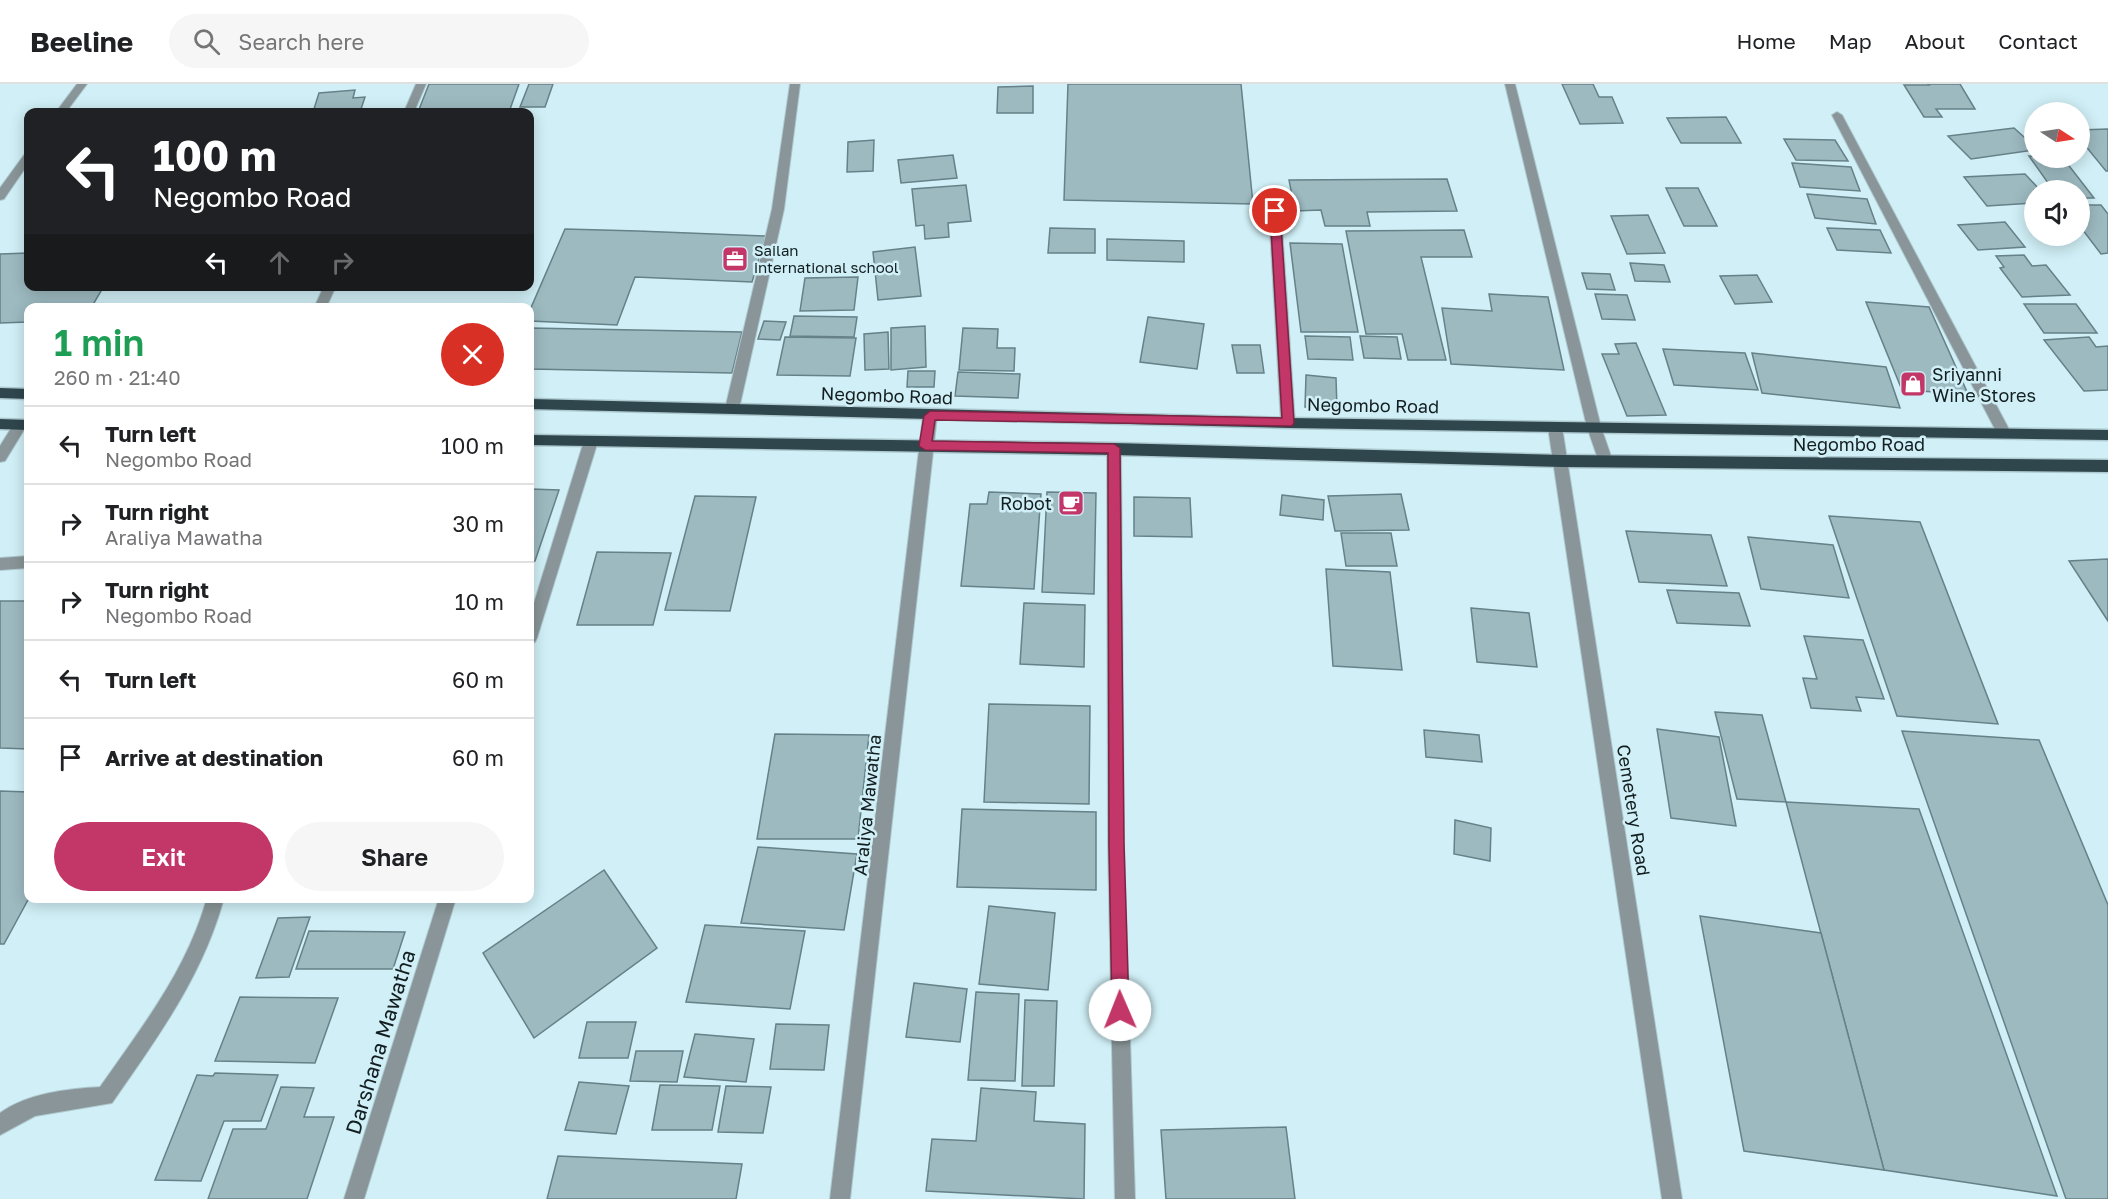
<!DOCTYPE html>
<html lang="en">
<head>
<meta charset="utf-8">
<style>
  :root { --surface:#fff; --page:#f6f6f6; --text:#202124; --muted:#757577; --line:#e0e0e0; --accent:#c33768 }
  body { margin:0; font-family:"Golos Text",sans-serif; background:var(--page); color:var(--text); height:100vh; display:flex; flex-direction:column; font-size:22px; white-space:nowrap }
  * { box-sizing:border-box; margin:0 }
  p { font-size:20px; color:var(--muted) }
  .icon { flex:none; width:33px; height:33px; fill:none; stroke:currentColor; stroke-width:2; stroke-linecap:round; stroke-linejoin:round }
  .map { position:relative; flex:1; overflow:hidden }
  .side { position:absolute; left:24px; top:219px; width:510px; height:600px; display:flex; flex-direction:column; background:var(--surface); border-radius:12px; box-shadow:0 3px 15px #0003 }
  .side>* { flex:none }
  .top-card { position:absolute; left:24px; top:24px; width:510px; height:183px; border-radius:12px; box-shadow:0 3px 15px #0003; background:#202124; color:#fff; overflow:hidden }
  .needle { width:39px; rotate:102deg }
  .buttons { position:absolute; left:2024px; top:18px; display:grid; gap:12px }
  .buttons a { display:grid; place-items:center; width:66px; height:66px; border-radius:50%; background:var(--surface); box-shadow:0 3px 15px #0003; font-size:30px }
  .pin { position:absolute; display:grid; place-items:center; width:51px; height:51px; color:#fff; margin:-26px; border:3px solid #fff; border-radius:50%; box-shadow:0 2px 6px #0007 }
  .me { position:absolute; width:66px; margin:-33px; rotate:359deg; stroke-linejoin:round; filter:drop-shadow(0 0 4px #0008) }
  .turn { display:flex; align-items:center; gap:21px; height:126px; padding:0 30px; font-size:27px }
  .turn .icon { width:78px; height:78px; stroke-width:2.5 }
  .turn b { display:block; font-size:42px; line-height:51px }
  .lanes { display:flex; align-items:center; height:57px; padding:0 30px; background:#0003; justify-content:center; gap:30px; direction:ltr }
  .lanes .off { opacity:.35 }
  .round { display:grid; place-items:center; flex:none; width:63px; height:63px; border-radius:32px; background:var(--page) }
  .head { display:flex; align-items:center; justify-content:space-between; height:102px; padding:0 30px }
  h1 { font-size:36px; font-weight:600; line-height:45px; color:#1e9e55 }
  .action { display:flex; gap:12px; margin-top:auto; padding:12px 30px }
  .action a { flex:1; height:69px; border-radius:36px; background:var(--accent); color:#fff; font-size:24px; font-weight:600; line-height:69px; text-align:center }
  .action a+a { background:var(--page); color:var(--text) }
  ul { padding:0; list-style:none }
  li { display:flex; align-items:center; gap:18px; height:78px; padding:0 30px; border-top:2px solid var(--line) }
  li div { flex:1 }
  li b { display:block; font-size:22px }
  li em { font-style:normal }
  header { display:flex; align-items:center; gap:36px; box-sizing:border-box; height:84px; padding:0 30px; background:var(--surface); border-bottom:2px solid var(--line) }
  header strong { font-size:28px }
  nav { display:flex; gap:33px; margin-inline-start:auto; font-size:21px }
  .search { width:420px; height:54px; background:var(--page); display:flex; align-items:center; gap:15px; box-sizing:border-box; padding:0 21px; border-radius:33px; color:var(--muted); font-size:22px }
  .map>svg:first-child { display:block }
  .building { fill:#9dbac1; stroke:#668188; stroke-width:1.5 }
  .lines { fill:none; stroke-linecap:round; stroke-linejoin:round }
  .service-casing { stroke:#aec9d0; stroke-width:2 }
  .minor-casing { stroke:#aec9d0; stroke-width:2 }
  .tertiary-casing { stroke:#aec9d0; stroke-width:2 }
  .trunk-casing { stroke:#aec9d0; stroke-width:3 }
  .service { fill:#899598; fill-rule:evenodd }
  .minor { fill:#899598; fill-rule:evenodd }
  .tertiary { fill:#899598; fill-rule:evenodd }
  .trunk { fill:#2e464c; fill-rule:evenodd }
  .route { fill:#c33768; stroke:#7f2444; stroke-width:1.5 }
  .labels { text-anchor:middle; dominant-baseline:central; stroke-width:5; stroke-linejoin:round; paint-order:stroke }
  .far-poi-label { font-size:15px; fill:#131e21; stroke:#d0eff6; text-anchor:start }
  .poi-label { font-size:18px; fill:#131e21; stroke:#d0eff6; text-anchor:start }
  .street-label { font-size:18px; fill:#131e21; stroke:#d0eff6 }
  .near-street-label { font-size:21px; fill:#131e21; stroke:#d0eff6 }
</style>
</head>
<body>
<header>
<strong>Beeline</strong>
<div class="search"><svg class="icon" aria-label="search" viewBox="0 0 24 24"><circle cx="10" cy="10" r="6"/><path d="M15 15l6 6"/></svg>Search here</div>
<nav><a>Home</a><a>Map</a><a>About</a><a>Contact</a></nav>
</header>
<div class="map">
<svg width="2108" height="1115" viewBox="0 0 2108 1115">
  <rect width="100%" height="100%" fill="#d0eff6"/>
  <g class="building">
    <polygon points="429,0 519,0 509,28 418,28"/>
    <polygon points="529,0 553,0 545,23 520,23"/>
    <polygon points="1068,0 1241,0 1253,120 1064,116"/>
    <polygon points="1562,0 1593,0 1599,13 1612,13 1623,39 1580,40"/>
    <polygon points="1928,0 1960,0 1975,25 1936,25 1942,33 1924,33 1904,1 1929,1"/>
    <polygon points="1033,2 1033,29 997,29 998,3"/>
    <polygon points="355,6 353,14 365,13 360,28 313,28 319,9"/>
    <polygon points="1726,33 1741,59 1681,59 1667,34"/>
    <polygon points="2014,44 2034,62 2034,66 1971,75 1948,52"/>
    <polygon points="2108,45 2108,87 2106,87 2079,54 2079,46"/>
    <polygon points="1784,55 1835,56 1848,77 1796,76"/>
    <polygon points="874,56 873,87 847,88 848,58"/>
    <polygon points="953,71 957,94 901,99 898,76"/>
    <polygon points="2029,72 2063,74 2094,114 2079,114 2079,106 2053,106"/>
    <polygon points="1792,79 1851,83 1860,107 1800,103"/>
    <polygon points="2025,90 2040,106 2034,106 2034,119 1987,122 1964,93"/>
    <polygon points="1447,95 1457,127 1367,128 1370,142 1325,142 1321,126 1295,127 1289,96"/>
    <polygon points="966,101 971,137 948,139 949,153 925,155 924,141 916,142 912,105"/>
    <polygon points="1666,104 1698,104 1717,142 1684,142"/>
    <polygon points="1807,110 1867,115 1876,140 1815,134"/>
    <polygon points="2079,121 2101,121 2108,130 2108,169 2101,170 2079,141"/>
    <polygon points="1648,131 1665,169 1627,170 1611,132"/>
    <polygon points="2005,138 2025,163 1978,166 1958,141"/>
    <polygon points="1050,144 1095,145 1095,169 1048,169"/>
    <polygon points="1827,144 1880,146 1891,169 1837,166"/>
    <polygon points="565,145 638,147 766,152 752,198 635,193 617,241 530,237 530,226"/>
    <polygon points="1464,146 1472,173 1421,173 1446,276 1408,276 1402,250 1366,250 1346,147"/>
    <polygon points="1107,155 1184,157 1184,178 1107,176"/>
    <polygon points="1290,159 1342,160 1358,248 1301,248"/>
    <polygon points="915,163 921,212 878,216 873,168"/>
    <polygon points="28,169 28,202 104,202 91,224 28,224 28,238 0,239 0,170"/>
    <polygon points="2024,171 2032,182 2046,181 2070,211 2022,213 2000,184 2004,183 1996,172"/>
    <polygon points="1630,179 1664,181 1670,198 1635,197"/>
    <polygon points="1582,189 1610,190 1615,206 1587,205"/>
    <polygon points="1757,191 1772,218 1735,220 1720,192"/>
    <polygon points="858,193 854,226 800,227 805,194"/>
    <polygon points="1489,210 1548,213 1564,286 1451,280 1442,224 1492,227"/>
    <polygon points="1595,210 1627,211 1635,236 1602,235"/>
    <polygon points="1866,218 1929,223 1968,310 1902,306"/>
    <polygon points="2024,220 2076,220 2097,249 2044,249"/>
    <polygon points="794,232 857,233 854,253 790,252"/>
    <polygon points="1148,233 1204,240 1197,285 1140,278"/>
    <polygon points="764,237 786,238 780,256 758,255"/>
    <polygon points="925,242 926,283 891,286 891,244"/>
    <polygon points="530,244 742,248 732,289 530,285"/>
    <polygon points="963,244 998,245 997,264 1015,264 1014,287 959,286"/>
    <polygon points="888,248 889,285 865,286 864,250"/>
    <polygon points="1305,252 1350,253 1353,276 1308,275"/>
    <polygon points="1360,252 1397,253 1401,275 1364,274"/>
    <polygon points="785,253 856,254 850,292 777,291"/>
    <polygon points="2089,253 2096,263 2108,262 2108,306 2084,307 2044,256"/>
    <polygon points="1636,259 1666,331 1627,332 1602,270 1619,270 1615,260"/>
    <polygon points="1232,261 1260,261 1264,289 1237,289"/>
    <polygon points="1663,265 1745,269 1758,306 1674,301"/>
    <polygon points="1752,269 1886,283 1900,324 1762,309"/>
    <polygon points="908,287 935,287 934,303 907,303"/>
    <polygon points="958,288 1020,290 1018,314 955,312"/>
    <polygon points="1306,291 1336,294 1337,325 1305,323"/>
    <polygon points="530,405 559,406 535,477 530,477"/>
    <polygon points="989,408 1041,410 1034,505 961,502 970,420 987,420"/>
    <polygon points="1047,408 1096,409 1094,510 1042,508"/>
    <polygon points="1401,410 1409,446 1335,447 1328,412"/>
    <polygon points="1282,411 1324,416 1323,436 1280,431"/>
    <polygon points="695,412 756,413 730,527 665,526"/>
    <polygon points="1134,413 1190,414 1192,453 1134,452"/>
    <polygon points="1829,432 1920,438 1998,640 1897,632"/>
    <polygon points="1626,447 1711,451 1727,502 1639,498"/>
    <polygon points="1341,449 1391,449 1397,482 1346,482"/>
    <polygon points="1748,453 1833,461 1849,514 1761,505"/>
    <polygon points="597,468 671,469 653,541 577,541"/>
    <polygon points="2108,475 2108,537 2069,477"/>
    <polygon points="1326,485 1390,488 1402,586 1333,582"/>
    <polygon points="1667,506 1739,509 1750,542 1677,539"/>
    <polygon points="0,517 28,517 28,665 0,664"/>
    <polygon points="1024,519 1085,521 1084,583 1020,580"/>
    <polygon points="1471,524 1529,529 1537,583 1477,578"/>
    <polygon points="1804,552 1863,556 1884,615 1856,613 1861,627 1811,624 1803,594 1817,595"/>
    <polygon points="989,620 1090,622 1089,720 984,718"/>
    <polygon points="1715,628 1762,631 1786,718 1737,715"/>
    <polygon points="1657,645 1719,653 1736,742 1671,734"/>
    <polygon points="1424,646 1479,651 1482,678 1426,673"/>
    <polygon points="1902,647 2039,656 2108,821 2108,1115 2066,1115"/>
    <polygon points="775,650 869,651 858,755 757,755"/>
    <polygon points="0,707 28,708 29,814 4,860 0,860"/>
    <polygon points="1786,718 1919,725 2057,1112 1884,1086"/>
    <polygon points="962,725 1096,728 1096,806 957,803"/>
    <polygon points="1455,736 1491,744 1490,777 1454,770"/>
    <polygon points="758,763 857,770 844,846 741,839"/>
    <polygon points="604,786 657,864 534,954 483,869"/>
    <polygon points="989,822 1055,829 1048,906 979,900"/>
    <polygon points="1700,832 1821,849 1884,1086 1744,1067"/>
    <polygon points="310,833 289,893 256,894 278,834"/>
    <polygon points="705,841 805,847 790,925 686,918"/>
    <polygon points="309,847 405,848 393,885 296,885"/>
    <polygon points="914,899 967,905 960,958 906,953"/>
    <polygon points="976,908 1019,910 1015,997 968,996"/>
    <polygon points="240,913 338,914 315,979 215,977"/>
    <polygon points="1025,916 1057,917 1054,1002 1022,1002"/>
    <polygon points="587,938 636,938 628,974 579,974"/>
    <polygon points="776,940 829,941 824,986 770,985"/>
    <polygon points="695,950 754,955 746,998 684,993"/>
    <polygon points="636,967 683,967 677,998 630,997"/>
    <polygon points="215,989 278,991 261,1037 224,1037 201,1097 155,1096 197,991 213,992"/>
    <polygon points="579,998 629,1002 616,1050 565,1046"/>
    <polygon points="660,1001 720,1002 712,1046 652,1046"/>
    <polygon points="726,1002 771,1003 763,1049 718,1048"/>
    <polygon points="281,1003 314,1004 304,1033 334,1033 307,1115 208,1115 233,1045 266,1045"/>
    <polygon points="981,1004 1036,1008 1034,1037 1085,1040 1084,1115 926,1107 932,1055 976,1057"/>
    <polygon points="1286,1043 1295,1115 1166,1115 1161,1046"/>
    <polygon points="558,1072 742,1080 736,1115 547,1115"/>
  </g>
  <g class="lines">
    <defs>
      <g id="service">
        <polygon points="77,0 87,0 66,28 56,28"/>
        <polygon points="416,0 426,0 414,28 404,28"/>
        <polygon points="28,70 28,80 4,115 0,116 0,104 24,71"/>
        <polygon points="324,202 336,202 326,224 314,224"/>
        <polygon points="28,472 28,484 0,486 0,474"/>
        <path d="M 207,814 L 224,814 C 203,892 157,954 112,1019 L 35,1032 L 0,1051 L 0,1029 C 28,1009 67,1005 100,1003 C 142,943 187,886 207,814 Z"/>
      </g>
      <g id="minor">
        <polygon points="790,0 800,0 784,125 739,325 732,330 725,325 772,125"/>
        <polygon points="1505,0 1515,0 1601,343 1613,378 1606,383 1599,378 1587,343"/>
        <polygon points="1837,28 1842,31 2011,349 2009,352 2004,354 1997,349 1832,31"/>
        <polygon points="1275,123 1281,127 1295,339 1288,344 1281,339 1269,127"/>
        <polygon points="930,327 937,332 850,1115 830,1115 923,332"/>
        <polygon points="20,336 27,341 5,377 0,378 0,362 15,338"/>
        <polygon points="591,352 598,357 537,554 535,558 530,560 530,532 584,357"/>
        <polygon points="1114,360 1121,365 1124,760 1135,1115 1115,1115 1108,760 1107,365"/>
        <polygon points="439,814 456,814 364,1115 344,1115"/>
      </g>
      <polygon id="tertiary" points="1555,338 1562,343 1682,1115 1662,1115 1548,343"/>
      <g id="trunk">
        <polygon points="0,304 28,305 28,315 0,314"/>
        <polygon points="530,315 1288,334 2108,346 2108,356 1288,344 530,325"/>
        <polygon points="0,335 28,336 28,346 0,345"/>
        <polygon points="530,351 1114,359 1562,371 2108,376 2108,388 1562,383 1114,371 530,361"/>
      </g>
    </defs>
    <use href="#service" class="service-casing"/>
    <use href="#minor" class="minor-casing"/>
    <use href="#tertiary" class="tertiary-casing"/>
    <use href="#trunk" class="trunk-casing"/>
    <use href="#service" class="service"/>
    <use href="#minor" class="minor"/>
    <use href="#tertiary" class="tertiary"/>
    <use href="#trunk" class="trunk"/>
  </g>
  <polygon class="route" points="1275,123 1280,127 1294,339 1292,342 935,336 932,357 1114,360 1120,364 1124,760 1129,926 1126,931 1120,934 1115,931 1112,926 1109,760 1108,369 925,366 919,362 924,332 930,327 1282,334 1270,127"/>
  <defs>
    <symbol id="office-square" viewBox="-11 -11 22 22"><rect x="-9" y="-9" width="18" height="18" rx="4" fill="#c33768" stroke="#d0eff6"/><path d="M-6-3h4V-5.5h4V-3h4V5H-6ZM-1-4.5V-3h2v-1.5ZM-6 0V1H6V0Z" fill="#fff"/></symbol>
    <symbol id="shop-square" viewBox="-11 -11 22 22"><rect x="-9" y="-9" width="18" height="18" rx="4" fill="#c33768" stroke="#d0eff6"/><path d="M-5-2.5h2.3a2.7 3.5 0 0 1 5.4 0H5L5.5 6h-11ZM-1.5-2.5h3a1.5 2.3 0 0 0-3 0Z" fill="#fff"/></symbol>
    <symbol id="cafe-square" viewBox="-11 -11 22 22"><rect x="-9" y="-9" width="18" height="18" rx="4" fill="#c33768" stroke="#d0eff6"/><path d="M-5.5-4.5H6V0H3Q3 3.5 0 3.5H-2.5Q-5.5 3.5-5.5 0ZM3-3.2v2h1.7v-2ZM-6 4.5H4V6H-6Z" fill="#fff"/></symbol>
  </defs>
  <g fill-rule="evenodd">
    <use href="#office-square" x="720" y="160" width="30" height="30"/>
    <use href="#shop-square" x="1898" y="285" width="30" height="30"/>
    <use href="#cafe-square" x="1056" y="404" width="30" height="30"/>
  </g>
  <g class="labels">
    <g class="far-poi-label">
      <text x="754" y="166">Sailan<tspan x="754" dy="17">international school</tspan></text>
    </g>
    <g class="poi-label">
      <text x="1932" y="290">Sriyanni<tspan x="1932" dy="21">Wine Stores</tspan></text>
      <text x="1052" y="419" text-anchor="end">Robot</text>
    </g>
    <g class="street-label">
      <text transform="translate(887 311) rotate(2)">Negombo Road</text>
      <text transform="translate(1373 321) rotate(1)">Negombo Road</text>
      <text x="1859" y="360">Negombo Road</text>
      <text transform="translate(867 721) rotate(-84)">Araliya Mawatha</text>
      <text transform="translate(1634 726) rotate(81)">Cemetery Road</text>
    </g>
    <g class="near-street-label">
      <text transform="translate(380 958) rotate(-73)">Darshana Mawatha</text>
    </g>
  </g>
</svg>
<div class="buttons">
<a><svg class="needle" viewBox="-14 -14 28 28"><path d="M0-13l5 13h-10z" fill="#e53935"/><path d="M0 13l5-13h-10z" fill="#757577"/></svg></a>
<a><svg class="icon" aria-label="sound" viewBox="0 0 24 24"><path d="M4 9h4l5-4v14l-5-4H4zM17 9q2 3 0 6"/></svg></a>
</div>
<div class="pin" style="left:1275px;top:127px;background:#d93025"><svg class="icon" aria-label="arrive" viewBox="0 0 24 24"><path d="M6 21V4h12l-3 4 3 4H6"/></svg></div>
<svg class="me" style="left:1120px;top:926px" viewBox="-20 -20 40 40"><circle r="19" fill="#fff"/><path d="M0-13L10 11 0 6-10 11z" fill="#c33768"/></svg>
<div class="top-card">
<div class="turn"><svg class="icon" aria-label="left" viewBox="0 0 24 24"><path d="M17 20v-9H6M10 6l-5 5 5 5"/></svg><div><b>100 m</b>Negombo Road</div></div>
<div class="lanes"><svg class="icon" aria-label="left" viewBox="0 0 24 24"><path d="M17 20v-9H6M10 6l-5 5 5 5"/></svg><svg class="icon off" aria-label="ahead" viewBox="0 0 24 24"><path d="M12 20V5M6 11l6-6 6 6"/></svg><svg class="icon off" aria-label="right" viewBox="0 0 24 24"><path d="M7 20v-9h11M14 6l5 5-5 5"/></svg></div>
</div>
<section class="side">
<div class="head"><div><h1>1 min</h1><p>260 m · 21:40</p></div><a class="round" style="background:#d93025;color:#fff"><svg class="icon" aria-label="close" viewBox="0 0 24 24"><path d="M6 6l12 12M18 6L6 18"/></svg></a></div>
<ul>
<li><svg class="icon" aria-label="left" viewBox="0 0 24 24"><path d="M17 20v-9H6M10 6l-5 5 5 5"/></svg><div><b>Turn left</b><p>Negombo Road</p></div><em>100 m</em></li>
<li><svg class="icon" aria-label="right" viewBox="0 0 24 24"><path d="M7 20v-9h11M14 6l5 5-5 5"/></svg><div><b>Turn right</b><p>Araliya Mawatha</p></div><em>30 m</em></li>
<li><svg class="icon" aria-label="right" viewBox="0 0 24 24"><path d="M7 20v-9h11M14 6l5 5-5 5"/></svg><div><b>Turn right</b><p>Negombo Road</p></div><em>10 m</em></li>
<li><svg class="icon" aria-label="left" viewBox="0 0 24 24"><path d="M17 20v-9H6M10 6l-5 5 5 5"/></svg><div><b>Turn left</b></div><em>60 m</em></li>
<li><svg class="icon" aria-label="arrive" viewBox="0 0 24 24"><path d="M6 21V4h12l-3 4 3 4H6"/></svg><div><b>Arrive at destination</b></div><em>60 m</em></li>
</ul>
<div class="action"><a>Exit</a><a>Share</a></div>
</section>
</div>
</body>
</html>
